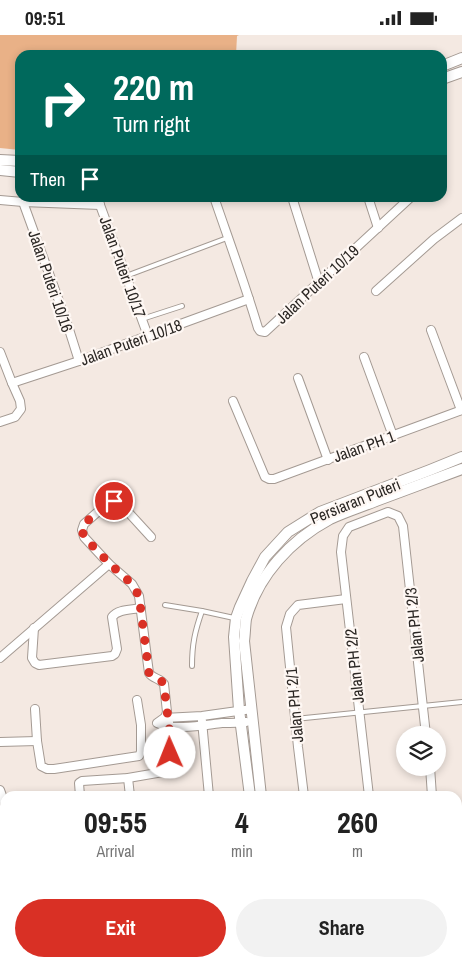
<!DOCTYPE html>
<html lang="en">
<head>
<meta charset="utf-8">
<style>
  :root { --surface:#fff; --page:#f2f2f2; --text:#222; --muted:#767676; --accent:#d93025 }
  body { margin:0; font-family:"Archivo Narrow",sans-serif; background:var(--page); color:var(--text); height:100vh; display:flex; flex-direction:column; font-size:19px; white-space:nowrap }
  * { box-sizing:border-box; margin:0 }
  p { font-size:16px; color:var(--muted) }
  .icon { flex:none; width:28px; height:28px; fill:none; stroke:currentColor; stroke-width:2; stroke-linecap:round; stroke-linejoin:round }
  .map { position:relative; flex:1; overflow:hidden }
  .details { position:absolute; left:0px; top:756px; width:462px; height:176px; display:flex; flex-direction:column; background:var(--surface); border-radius:15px 15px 0 0; box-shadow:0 2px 8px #0003 }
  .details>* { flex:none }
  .top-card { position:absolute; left:15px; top:15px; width:432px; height:152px; border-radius:15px; box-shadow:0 2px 8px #0003; background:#00695c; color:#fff; overflow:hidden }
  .fabs { position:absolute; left:396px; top:691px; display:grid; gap:10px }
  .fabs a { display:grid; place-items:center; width:50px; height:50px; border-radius:50%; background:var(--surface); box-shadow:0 2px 8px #0003; font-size:25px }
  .pin { position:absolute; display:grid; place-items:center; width:42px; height:42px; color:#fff; margin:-21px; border:2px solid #fff; border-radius:50%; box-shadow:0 1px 5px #0007 }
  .me { position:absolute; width:55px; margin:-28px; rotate:359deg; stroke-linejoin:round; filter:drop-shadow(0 0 4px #0008) }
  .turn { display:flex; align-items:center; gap:18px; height:105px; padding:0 15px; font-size:22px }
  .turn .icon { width:65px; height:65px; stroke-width:2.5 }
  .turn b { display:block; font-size:35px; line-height:42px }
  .then { display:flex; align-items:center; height:48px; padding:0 15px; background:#0003; gap:10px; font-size:19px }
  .eta { display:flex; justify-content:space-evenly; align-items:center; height:85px; text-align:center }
  .eta b { font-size:30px; font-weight:800; line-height:35px }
  .action { display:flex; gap:10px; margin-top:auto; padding:10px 15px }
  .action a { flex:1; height:58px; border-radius:30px; background:var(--accent); color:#fff; font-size:20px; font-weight:800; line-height:58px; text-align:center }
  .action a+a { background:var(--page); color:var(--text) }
  .status { display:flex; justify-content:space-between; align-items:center; height:35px; padding:0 25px; background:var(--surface); direction:ltr }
  .status svg { height:14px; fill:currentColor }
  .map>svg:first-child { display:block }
  .green { fill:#e9b187 }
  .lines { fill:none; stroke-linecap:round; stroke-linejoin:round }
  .service-casing { stroke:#a49a93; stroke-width:6 }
  .minor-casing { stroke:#a49a93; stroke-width:10 }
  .secondary-casing { stroke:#a49a93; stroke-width:12 }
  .service { stroke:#fff; stroke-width:4 }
  .minor { stroke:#fff; stroke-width:8 }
  .secondary { stroke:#fff; stroke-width:10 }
  .route { stroke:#d93025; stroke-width:9; stroke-dasharray:0 16.2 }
  .labels { text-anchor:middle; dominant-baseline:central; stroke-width:4.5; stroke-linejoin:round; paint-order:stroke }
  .street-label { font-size:16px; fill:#2b2724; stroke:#fef7f3 }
</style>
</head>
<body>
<div class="status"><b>09:51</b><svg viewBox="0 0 49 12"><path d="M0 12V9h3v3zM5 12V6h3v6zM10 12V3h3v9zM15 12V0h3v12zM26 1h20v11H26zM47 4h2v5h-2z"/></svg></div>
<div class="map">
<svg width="462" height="932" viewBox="0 0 462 932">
  <rect width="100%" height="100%" fill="#f4e9e2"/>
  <polygon class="green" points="0,0 239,0 237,1 236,20 20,20 20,115 0,113"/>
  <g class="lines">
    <defs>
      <g id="service">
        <polyline points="126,241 227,203"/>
        <polyline points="142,284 182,271"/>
        <polyline points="165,570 202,576 234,583"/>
        <path d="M 192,631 C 192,609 195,596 202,576"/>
        <polyline points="295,684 462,667"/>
      </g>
      <g id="minor">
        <polyline points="98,162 100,170 148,301"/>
        <path d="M 214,162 C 229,206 245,249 258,293 L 260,296 L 265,297 L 411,162"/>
        <polyline points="292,162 319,248"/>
        <polyline points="368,162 378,193"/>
        <polyline points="0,165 23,167 100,170"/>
        <polyline points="23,167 67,288 79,326"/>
        <polyline points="376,256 434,204 462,183"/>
        <polyline points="431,295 461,375"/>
        <polyline points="0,317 12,348 20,366 21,374 15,382 0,387"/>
        <polyline points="364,322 393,401"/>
        <polyline points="298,343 328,425"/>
        <polyline points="12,348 79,326 249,264"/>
        <polyline points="233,366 265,442 269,444 274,444 462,375"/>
        <path d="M 151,502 L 118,466 L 110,466 L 84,489 L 82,495 L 84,502 L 109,529 L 132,549 L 139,561 L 149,638 C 153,644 160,643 164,649 L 167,677"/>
        <path d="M 34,593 L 32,623 L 35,628 L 39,630 L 112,621 L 115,619 L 117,614 L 112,582 C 118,574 131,575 141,573"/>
        <polyline points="0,623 109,529"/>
        <polyline points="35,674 37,706 41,731 47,734 54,734 139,721 141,717 141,690 137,665"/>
        <polyline points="202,686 209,761"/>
        <path d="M 246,687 C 238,688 230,688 222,688 C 204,690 173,696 157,688 L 164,683 L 202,681 L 252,674"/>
        <polyline points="0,707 37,706"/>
        <polyline points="430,732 432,761"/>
        <polyline points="128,743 130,761"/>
        <polyline points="0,755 5,769"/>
        <path d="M 80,761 L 79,748 L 82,746 L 128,743 L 163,737 C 167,735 167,735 169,731 C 172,722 170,686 167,677 C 161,692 164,720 163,737"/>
        <polyline points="304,761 298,712 286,592 290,579 298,570 346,564"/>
        <polyline points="369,761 341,517 343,501 349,492 388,477 398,481 403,491 426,700"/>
        <polyline points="458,781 462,780"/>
        <polyline points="458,831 462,831"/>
        <polyline points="0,880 5,879"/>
        <polyline points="458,911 462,910"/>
        <polyline points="86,928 87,932"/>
        <polyline points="169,928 170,932"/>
        <polyline points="367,928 367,932"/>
      </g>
      <g id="secondary">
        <polyline points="442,31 462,23"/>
        <polyline points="442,44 462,37"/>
        <polyline points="0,125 20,126"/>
        <polyline points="0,135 20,137"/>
        <polyline points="250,761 239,675 234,602 236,583 240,572 252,546 265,522 288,497 320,477 430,435 462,422"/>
        <path d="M 261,761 L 244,606 C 245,599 245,591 246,584 C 258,540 291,505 330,484 C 345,477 361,472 376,466 C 405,455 433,445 462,434"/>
        <polyline points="272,928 273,932"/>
      </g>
    </defs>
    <use href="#service" class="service-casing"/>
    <use href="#minor" class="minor-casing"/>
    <use href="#secondary" class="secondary-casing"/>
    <use href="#service" class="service"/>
    <use href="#minor" class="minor"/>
    <use href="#secondary" class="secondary"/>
  </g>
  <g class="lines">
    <path class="route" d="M 114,466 L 110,466 L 84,489 L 82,495 L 84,502 L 110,529 L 132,549 L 139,561 L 149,638 C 152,644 160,643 164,649 L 167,677 L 169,683 L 170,718"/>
  </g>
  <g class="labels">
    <g class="street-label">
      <text transform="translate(123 232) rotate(70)">Jalan Puteri 10/17</text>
      <text transform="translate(51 246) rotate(71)">Jalan Puteri 10/16</text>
      <text transform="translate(317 249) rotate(-43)">Jalan Puteri 10/19</text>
      <text transform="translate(131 307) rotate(-20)">Jalan Puteri 10/18</text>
      <text transform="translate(364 411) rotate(-20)">Jalan PH 1</text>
      <text transform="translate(355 466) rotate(-22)">Persiaran Puteri</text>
      <text transform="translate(414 590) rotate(-96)">Jalan PH 2/3</text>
      <text transform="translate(354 631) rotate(-96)">Jalan PH 2/2</text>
      <text transform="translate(294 670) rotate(-95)">Jalan PH 2/1</text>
    </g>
  </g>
</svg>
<div class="fabs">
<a><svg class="icon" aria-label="layers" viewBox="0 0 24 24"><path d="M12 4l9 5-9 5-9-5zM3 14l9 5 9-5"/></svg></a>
</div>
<div class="pin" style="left:114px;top:466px;background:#d93025"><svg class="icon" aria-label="arrive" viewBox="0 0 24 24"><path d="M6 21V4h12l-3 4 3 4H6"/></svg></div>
<svg class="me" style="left:170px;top:718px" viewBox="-20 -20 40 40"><circle r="19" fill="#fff"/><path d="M0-13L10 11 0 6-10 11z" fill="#d93025"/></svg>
<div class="top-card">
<div class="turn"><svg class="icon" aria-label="right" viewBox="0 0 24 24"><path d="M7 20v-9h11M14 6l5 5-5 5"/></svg><div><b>220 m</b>Turn right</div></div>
<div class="then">Then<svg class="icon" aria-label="arrive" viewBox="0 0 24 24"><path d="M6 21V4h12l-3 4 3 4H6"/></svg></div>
</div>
<section class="details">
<div class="eta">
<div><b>09:55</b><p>Arrival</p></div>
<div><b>4</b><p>min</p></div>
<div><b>260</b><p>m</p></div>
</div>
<div class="action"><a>Exit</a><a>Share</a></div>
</section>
</div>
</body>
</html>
